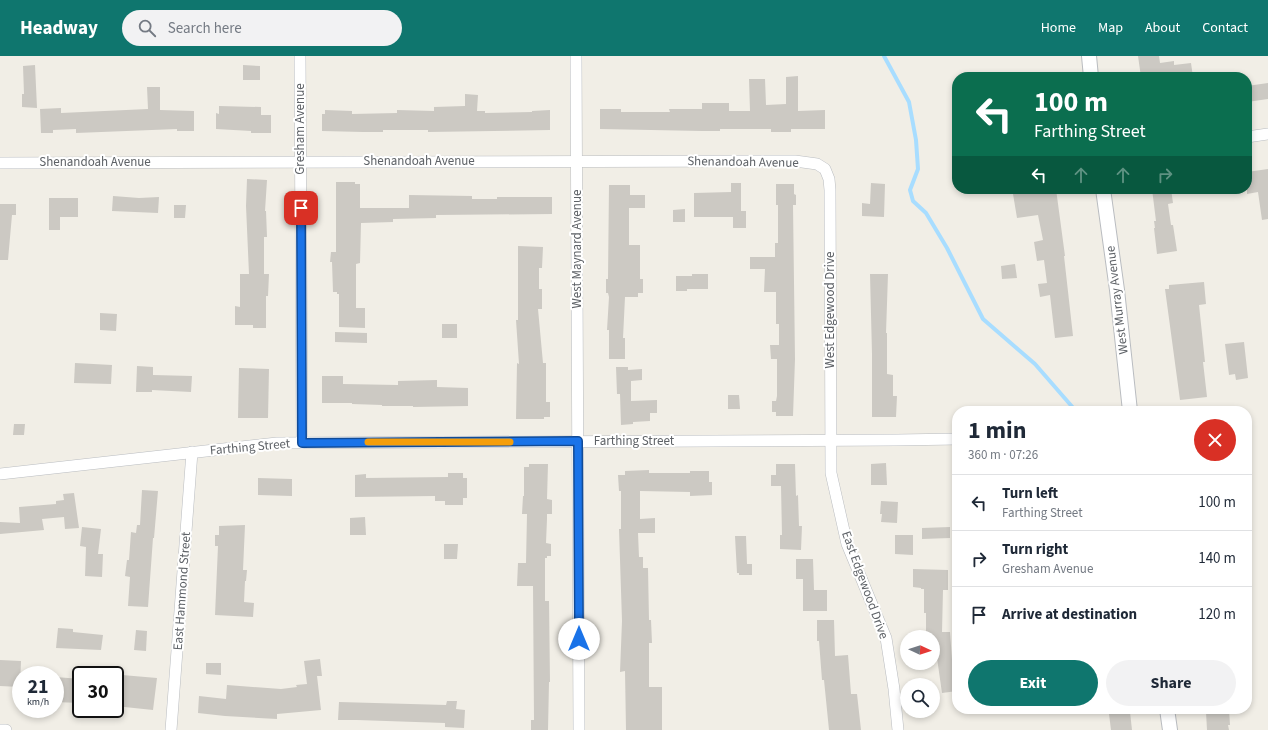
<!DOCTYPE html>
<html lang="en">
<head>
<meta charset="utf-8">
<style>
  :root { --surface:#fff; --page:#f2f2f3; --text:#1f2937; --muted:#747a83; --line:#e0e1e3; --accent:#0f766e }
  body { margin:0; font-family:"Source Sans 3",sans-serif; background:var(--page); color:var(--text); height:100vh; display:flex; flex-direction:column; font-size:15px; white-space:nowrap }
  * { box-sizing:border-box; margin:0 }
  p { font-size:13px; color:var(--muted) }
  .icon { flex:none; width:22px; height:22px; fill:none; stroke:currentColor; stroke-width:2; stroke-linecap:round; stroke-linejoin:round }
  .map { position:relative; flex:1; overflow:hidden }
  .details { position:absolute; left:952px; top:350px; width:300px; height:308px; display:flex; flex-direction:column; background:var(--surface); border-radius:16px; box-shadow:0 2px 6px #0003 }
  .details>* { flex:none }
  .top-card { position:absolute; left:952px; top:16px; width:300px; height:122px; border-radius:16px; box-shadow:0 2px 6px #0003; background:#0b6e4f; color:#fff; overflow:hidden }
  .needle { width:26px; rotate:93deg }
  .buttons { position:absolute; left:900px; top:574px; display:grid; gap:8px }
  .buttons a { display:grid; place-items:center; width:40px; height:40px; border-radius:50%; background:var(--surface); box-shadow:0 2px 6px #0003; font-size:20px }
  .speed { position:absolute; left:12px; top:610px; display:flex; gap:8px; font-size:20px; font-weight:700; text-align:center }
  .speed>* { display:grid; place-content:center; width:52px; height:52px; border-radius:50%; background:var(--surface); box-shadow:0 2px 6px #0003; line-height:1 }
  .speed small { font-size:10px; font-weight:400 }
  .speed .limit { border:2px solid #111; border-radius:6px; background:#fff; color:#111 }
  .pin { position:absolute; display:grid; place-items:center; width:34px; height:34px; color:#fff; margin:-17px; border-radius:8px; box-shadow:0 2px 6px #0006 }
  .me { position:absolute; width:44px; margin:-22px; rotate:0deg; stroke-linejoin:round; filter:drop-shadow(0 0 3px #0008) }
  .turn { display:flex; align-items:center; gap:14px; height:84px; padding:0 16px; font-size:18px }
  .turn .icon { width:52px; height:52px; stroke-width:2.5 }
  .turn b { display:block; font-size:28px; line-height:34px }
  .lanes { display:flex; align-items:center; height:38px; padding:0 16px; background:#0003; justify-content:center; gap:20px; direction:ltr }
  .lanes .off { opacity:.35 }
  .round { display:grid; place-items:center; flex:none; width:42px; height:42px; border-radius:21px; background:var(--page) }
  .head { display:flex; align-items:center; justify-content:space-between; height:68px; padding:0 16px }
  h1 { font-size:24px; font-weight:700; line-height:30px }
  .primary-button { display:flex; gap:8px; margin-top:auto; padding:8px 16px }
  .primary-button a { flex:1; height:46px; border-radius:24px; background:var(--accent); color:#fff; font-size:16px; font-weight:700; line-height:46px; text-align:center }
  .primary-button a+a { background:var(--page); color:var(--text) }
  ul { padding:0; list-style:none }
  li { display:flex; align-items:center; gap:12px; height:56px; padding:0 16px; border-top:1px solid var(--line) }
  li div { flex:1 }
  li b { display:block; font-size:15px }
  li em { font-style:normal }
  header { display:flex; align-items:center; gap:24px; box-sizing:border-box; height:56px; padding:0 20px; background:var(--accent); color:#fff }
  header strong { font-size:19px }
  nav { display:flex; gap:22px; margin-inline-start:auto; font-size:14px }
  .search { width:280px; height:36px; background:var(--page); display:flex; align-items:center; gap:10px; box-sizing:border-box; padding:0 14px; border-radius:22px; color:var(--muted); font-size:15px }
  .map>svg:first-child { display:block }
  .lines { fill:none; stroke-linecap:round; stroke-linejoin:round }
  .stream { stroke:#a8ddff; stroke-width:4 }
  .building { fill:#ccc9c3 }
  .minor-casing { stroke:#b9bcc0; stroke-width:12 }
  .tertiary-casing { stroke:#b9bcc0; stroke-width:16 }
  .minor { stroke:#fff; stroke-width:11 }
  .tertiary { stroke:#fff; stroke-width:14 }
  .route-casing { stroke:#114b97; stroke-width:10 }
  .route { stroke:#1a73e8; stroke-width:7 }
  .slow { stroke:#f59e0b; stroke-width:7 }
  .labels { text-anchor:middle; dominant-baseline:central; stroke-width:4; stroke-linejoin:round; paint-order:stroke }
  .street-label { font-size:13px; fill:#5e6267; stroke:#fff }
</style>
</head>
<body>
<header>
<strong>Headway</strong>
<div class="search"><svg class="icon" aria-label="search" viewBox="0 0 24 24"><circle cx="10" cy="10" r="6"/><path d="M15 15l6 6"/></svg>Search here</div>
<nav><a>Home</a><a>Map</a><a>About</a><a>Contact</a></nav>
</header>
<div class="map">
<svg width="1268" height="674" viewBox="0 0 1268 674">
  <rect width="100%" height="100%" fill="#f1eee6"/>
  <g class="lines">
    <polyline class="stream" points="884,0 909,46 916,84 918,113 910,134 913,145 926,157 947,192 983,263 1035,308 1075,354"/>
  </g>
  <g class="building">
    <polygon points="1138,0 1159,0 1160,7 1174,5 1174,9 1191,7 1193,21 1141,21"/>
    <polygon points="35,9 37,52 22,51 22,38 24,38 23,10"/>
    <polygon points="243,9 260,10 260,24 243,24"/>
    <polygon points="798,20 798,55 825,54 825,73 791,73 791,76 771,76 771,73 720,73 720,75 702,75 600,73 600,53 621,53 621,56 670,56 669,53 702,53 702,47 729,47 729,55 750,55 749,23 765,23 766,49 786,48 786,21"/>
    <polygon points="1268,27 1268,43 1247,46 1247,30"/>
    <polygon points="147,31 160,31 160,54 194,55 194,75 177,75 177,73 76,77 76,73 53,74 53,77 41,77 40,53 61,52 61,57 148,53"/>
    <polygon points="465,38 478,39 477,55 485,55 485,57 532,56 532,55 550,54 550,74 428,76 428,74 383,74 383,76 363,76 322,75 322,58 325,58 325,54 352,55 352,58 397,57 397,54 434,55 434,51 465,50"/>
    <polygon points="219,50 261,51 261,59 271,59 271,77 251,77 251,75 216,73 216,57 219,58"/>
    <polygon points="1268,113 1268,163 1262,164 1258,136 1247,138 1247,116"/>
    <polygon points="247,123 267,124 265,155 266,155 267,181 264,181 264,218 269,218 268,240 266,240 266,272 253,272 253,269 235,269 235,250 240,251 240,218 249,218 246,150"/>
    <polygon points="336,126 355,126 355,128 360,128 360,152 409,152 409,139 472,140 472,143 497,143 497,141 552,141 552,158 436,159 436,162 393,163 393,166 361,167 360,207 356,208 356,252 365,252 365,272 339,271 339,238 337,238 337,236 333,236 332,206 330,206 331,196 336,196"/>
    <polygon points="731,127 741,127 741,155 746,155 746,172 733,172 733,161 694,161 694,137 731,136"/>
    <polygon points="871,127 885,128 884,161 862,160 862,147 870,148"/>
    <polygon points="776,128 794,128 794,138 796,139 796,149 793,149 795,303 793,360 776,360 776,356 772,356 772,345 776,345 777,340 777,303 771,303 770,289 779,289 779,268 776,268 776,236 764,236 765,213 750,213 750,201 775,201 775,187 778,187 778,149 776,149"/>
    <polygon points="609,129 630,129 630,139 645,139 645,152 629,152 629,189 640,189 640,223 643,223 643,237 638,237 638,241 625,241 623,282 625,282 625,303 609,303 609,274 607,274 609,241 608,237 606,237 606,223 608,223"/>
    <polygon points="1042,133 1056,133 1065,200 1064,200 1073,280 1055,282 1050,239 1040,241 1038,228 1047,227 1044,204 1037,205 1034,186 1043,184 1038,159 1017,162 1013,138"/>
    <polygon points="1152,133 1171,133 1173,147 1168,148 1171,169 1173,169 1177,195 1157,198 1154,172 1155,172 1154,165 1156,165"/>
    <polygon points="113,140 139,142 159,141 158,157 112,155"/>
    <polygon points="49,142 78,142 78,161 60,161 60,174 49,174"/>
    <polygon points="0,148 16,148 16,159 12,159 8,204 0,204"/>
    <polygon points="174,149 186,149 185,162 174,162"/>
    <polygon points="685,153 685,166 673,166 673,154"/>
    <polygon points="518,190 543,191 542,212 539,212 539,233 542,233 542,253 538,253 543,307 546,307 546,346 550,346 550,361 544,361 544,363 516,363 517,307 519,308 516,264 518,264"/>
    <polygon points="1015,208 1017,222 1002,223 1001,210"/>
    <polygon points="692,218 708,218 708,233 687,233 687,235 676,235 676,220 692,220"/>
    <polygon points="870,218 888,218 886,277 887,277 887,318 893,319 893,340 897,340 896,361 872,361 872,298"/>
    <polygon points="1204,226 1206,248 1199,249 1205,306 1203,306 1207,341 1180,344 1165,233 1169,233 1169,229"/>
    <polygon points="100,257 117,258 116,275 100,274"/>
    <rect x="442" y="268" width="15" height="14"/>
    <polygon points="335,276 367,277 367,287 335,286"/>
    <polygon points="1244,286 1248,322 1236,324 1235,318 1229,319 1225,288"/>
    <polygon points="75,307 112,309 111,328 74,327"/>
    <polygon points="137,310 153,311 153,319 192,320 191,336 152,334 152,336 136,336"/>
    <polygon points="616,311 628,311 628,314 642,313 642,324 631,325 631,345 657,344 657,357 650,357 650,365 633,366 633,368 621,369 620,338 617,338"/>
    <polygon points="239,312 269,313 268,362 238,362"/>
    <polygon points="322,320 343,320 343,328 398,329 398,325 437,324 437,331 468,332 468,350 413,351 413,350 382,350 382,349 352,348 352,347 322,347"/>
    <polygon points="728,339 739,339 740,353 728,353"/>
    <polygon points="14,368 25,368 24,379 13,379"/>
    <polygon points="886,407 887,429 871,429 871,408"/>
    <polygon points="529,408 548,408 547,443 552,444 552,458 547,458 547,463 546,487 551,488 551,500 547,500 547,502 545,502 545,545 549,545 550,626 549,626 548,674 531,674 531,664 534,664 533,530 517,530 518,507 526,507 527,458 522,458 523,440 524,440 524,411 529,411"/>
    <polygon points="776,408 795,408 796,440 798,439 799,470 802,470 801,494 780,493 780,479 782,479 781,430 771,430 771,419 776,419"/>
    <polygon points="649,414 649,417 690,417 690,415 709,415 709,426 712,426 712,439 690,440 690,436 640,435 640,463 655,462 655,477 638,477 639,501 643,501 643,512 648,512 649,564 651,564 652,587 649,587 649,631 662,631 662,674 626,674 625,615 620,616 622,565 619,473 621,473 621,435 619,435 618,419 625,419 625,415"/>
    <polygon points="448,417 463,417 463,422 467,422 467,442 463,442 463,449 445,449 445,445 435,445 435,440 355,441 355,419 366,418 366,422 448,421"/>
    <polygon points="258,422 292,423 292,440 258,439"/>
    <polygon points="142,434 158,435 154,482 153,482 148,551 128,550 130,521 125,520 127,504 129,504 131,476 136,477 137,469 140,469"/>
    <polygon points="74,437 79,472 65,473 64,461 42,463 44,474 0,478 0,466 20,467 19,451 56,448 56,445 64,444 63,438"/>
    <polygon points="881,445 898,446 897,467 881,466 882,458 880,458"/>
    <polygon points="365,461 366,479 350,479 350,462"/>
    <polygon points="245,469 243,514 247,514 246,525 245,525 244,546 254,547 253,561 215,559 218,490 215,490 215,479 219,479 219,470"/>
    <polygon points="82,471 101,473 98,498 103,498 102,521 85,520 86,491 80,490"/>
    <polygon points="950,471 950,482 922,483 922,472"/>
    <polygon points="895,479 913,479 913,499 895,498"/>
    <polygon points="735,480 746,480 747,508 752,508 752,519 739,519 739,517 737,517"/>
    <polygon points="444,488 458,488 457,503 444,503"/>
    <polygon points="796,503 813,503 814,534 827,534 827,555 803,555 803,523 796,523"/>
    <polygon points="913,513 948,514 948,534 943,534 942,576 950,576 953,617 957,617 957,635 942,637 937,602 933,602 933,581 926,581 926,557 924,557 924,533 921,533 921,532 913,531"/>
    <polygon points="817,564 834,564 835,600 848,599 851,638 857,638 861,674 829,674 824,624 822,624 819,585 817,585"/>
    <polygon points="58,572 73,573 73,576 103,579 101,594 56,592"/>
    <polygon points="136,574 147,575 146,595 134,594"/>
    <polygon points="320,603 322,620 317,620 321,654 277,658 277,663 225,660 198,657 199,640 226,643 227,629 281,633 297,631 296,629 307,628 304,605"/>
    <polygon points="0,604 21,605 20,631 0,630"/>
    <polygon points="206,607 221,607 221,619 206,618"/>
    <polygon points="122,619 157,622 153,654 115,650 115,622 122,623"/>
    <polygon points="55,621 81,623 81,647 55,646"/>
    <polygon points="447,645 457,645 456,653 465,654 464,672 445,671 445,667 357,664 338,664 339,646 446,649"/>
    <polygon points="1218,653 1229,653 1230,669 1228,669 1229,674 1207,674 1206,656 1218,655"/>
    <polygon points="1130,656 1132,674 1111,674 1109,658"/>
  </g>
  <g class="lines">
    <defs>
      <g id="minor">
        <polyline points="300,0 302,387"/>
        <polyline points="576,0 579,674"/>
        <polyline points="1247,81 1268,78"/>
        <polyline points="0,107 795,105 817,108 825,113 829,123 830,134 831,417 847,488 886,582 894,633 898,674"/>
        <polyline points="0,418 277,387 897,384 957,383"/>
        <polyline points="0,674 6,674"/>
        <polyline points="171,674 192,396"/>
      </g>
      <g id="tertiary">
        <polyline points="1089,0 1091,21"/>
        <polyline points="1103,133 1117,234 1130,355"/>
        <polyline points="1167,653 1170,674"/>
      </g>
    </defs>
    <use href="#minor" class="minor-casing"/>
    <use href="#tertiary" class="tertiary-casing"/>
    <use href="#minor" class="minor"/>
    <use href="#tertiary" class="tertiary"/>
  </g>
  <g class="lines">
    <defs>
      <polyline id="route" points="301,152 302,387 578,385 579,583"/>
    </defs>
    <use href="#route" class="route-casing"/>
    <use href="#route" class="route"/>
    <polyline class="slow" points="368,386 510,386"/>
  </g>
  <g class="labels">
    <g class="street-label">
      <text transform="translate(300 73) rotate(-90)">Gresham Avenue</text>
      <text x="419" y="105">Shenandoah Avenue</text>
      <text x="95" y="106">Shenandoah Avenue</text>
      <text transform="translate(743 106) rotate(1)">Shenandoah Avenue</text>
      <text transform="translate(577 193) rotate(-90)">West Maynard Avenue</text>
      <text transform="translate(1117 244) rotate(-97)">West Murray Avenue</text>
      <text transform="translate(830 254) rotate(-90)">West Edgewood Drive</text>
      <text x="634" y="385">Farthing Street</text>
      <text transform="translate(250 391) rotate(-5)">Farthing Street</text>
      <text transform="translate(865 529) rotate(70)">East Edgewood Drive</text>
      <text transform="translate(182 535) rotate(-86)">East Hammond Street</text>
    </g>
  </g>
</svg>
<div class="buttons">
<a><svg class="needle" viewBox="-14 -14 28 28"><path d="M0-13l5 13h-10z" fill="#e53935"/><path d="M0 13l5-13h-10z" fill="#747a83"/></svg></a>
<a><svg class="icon" aria-label="search" viewBox="0 0 24 24"><circle cx="10" cy="10" r="6"/><path d="M15 15l6 6"/></svg></a>
</div>
<div class="speed"><div>21<small>km/h</small></div><div class="limit">30</div></div>
<div class="pin" style="left:301px;top:152px;background:#d93025"><svg class="icon" aria-label="arrive" viewBox="0 0 24 24"><path d="M6 21V4h12l-3 4 3 4H6"/></svg></div>
<svg class="me" style="left:579px;top:583px" viewBox="-20 -20 40 40"><circle r="19" fill="#fff"/><path d="M0-13L10 11 0 6-10 11z" fill="#1a73e8"/></svg>
<div class="top-card">
<div class="turn"><svg class="icon" aria-label="left" viewBox="0 0 24 24"><path d="M17 20v-9H6M10 6l-5 5 5 5"/></svg><div><b>100 m</b>Farthing Street</div></div>
<div class="lanes"><svg class="icon" aria-label="left" viewBox="0 0 24 24"><path d="M17 20v-9H6M10 6l-5 5 5 5"/></svg><svg class="icon off" aria-label="ahead" viewBox="0 0 24 24"><path d="M12 20V5M6 11l6-6 6 6"/></svg><svg class="icon off" aria-label="ahead" viewBox="0 0 24 24"><path d="M12 20V5M6 11l6-6 6 6"/></svg><svg class="icon off" aria-label="right" viewBox="0 0 24 24"><path d="M7 20v-9h11M14 6l5 5-5 5"/></svg></div>
</div>
<section class="details">
<div class="head"><div><h1>1 min</h1><p>360 m · 07:26</p></div><a class="round" style="background:#d93025;color:#fff"><svg class="icon" aria-label="close" viewBox="0 0 24 24"><path d="M6 6l12 12M18 6L6 18"/></svg></a></div>
<ul>
<li><svg class="icon" aria-label="left" viewBox="0 0 24 24"><path d="M17 20v-9H6M10 6l-5 5 5 5"/></svg><div><b>Turn left</b><p>Farthing Street</p></div><em>100 m</em></li>
<li><svg class="icon" aria-label="right" viewBox="0 0 24 24"><path d="M7 20v-9h11M14 6l5 5-5 5"/></svg><div><b>Turn right</b><p>Gresham Avenue</p></div><em>140 m</em></li>
<li><svg class="icon" aria-label="arrive" viewBox="0 0 24 24"><path d="M6 21V4h12l-3 4 3 4H6"/></svg><div><b>Arrive at destination</b></div><em>120 m</em></li>
</ul>
<div class="primary-button"><a>Exit</a><a>Share</a></div>
</section>
</div>
</body>
</html>
